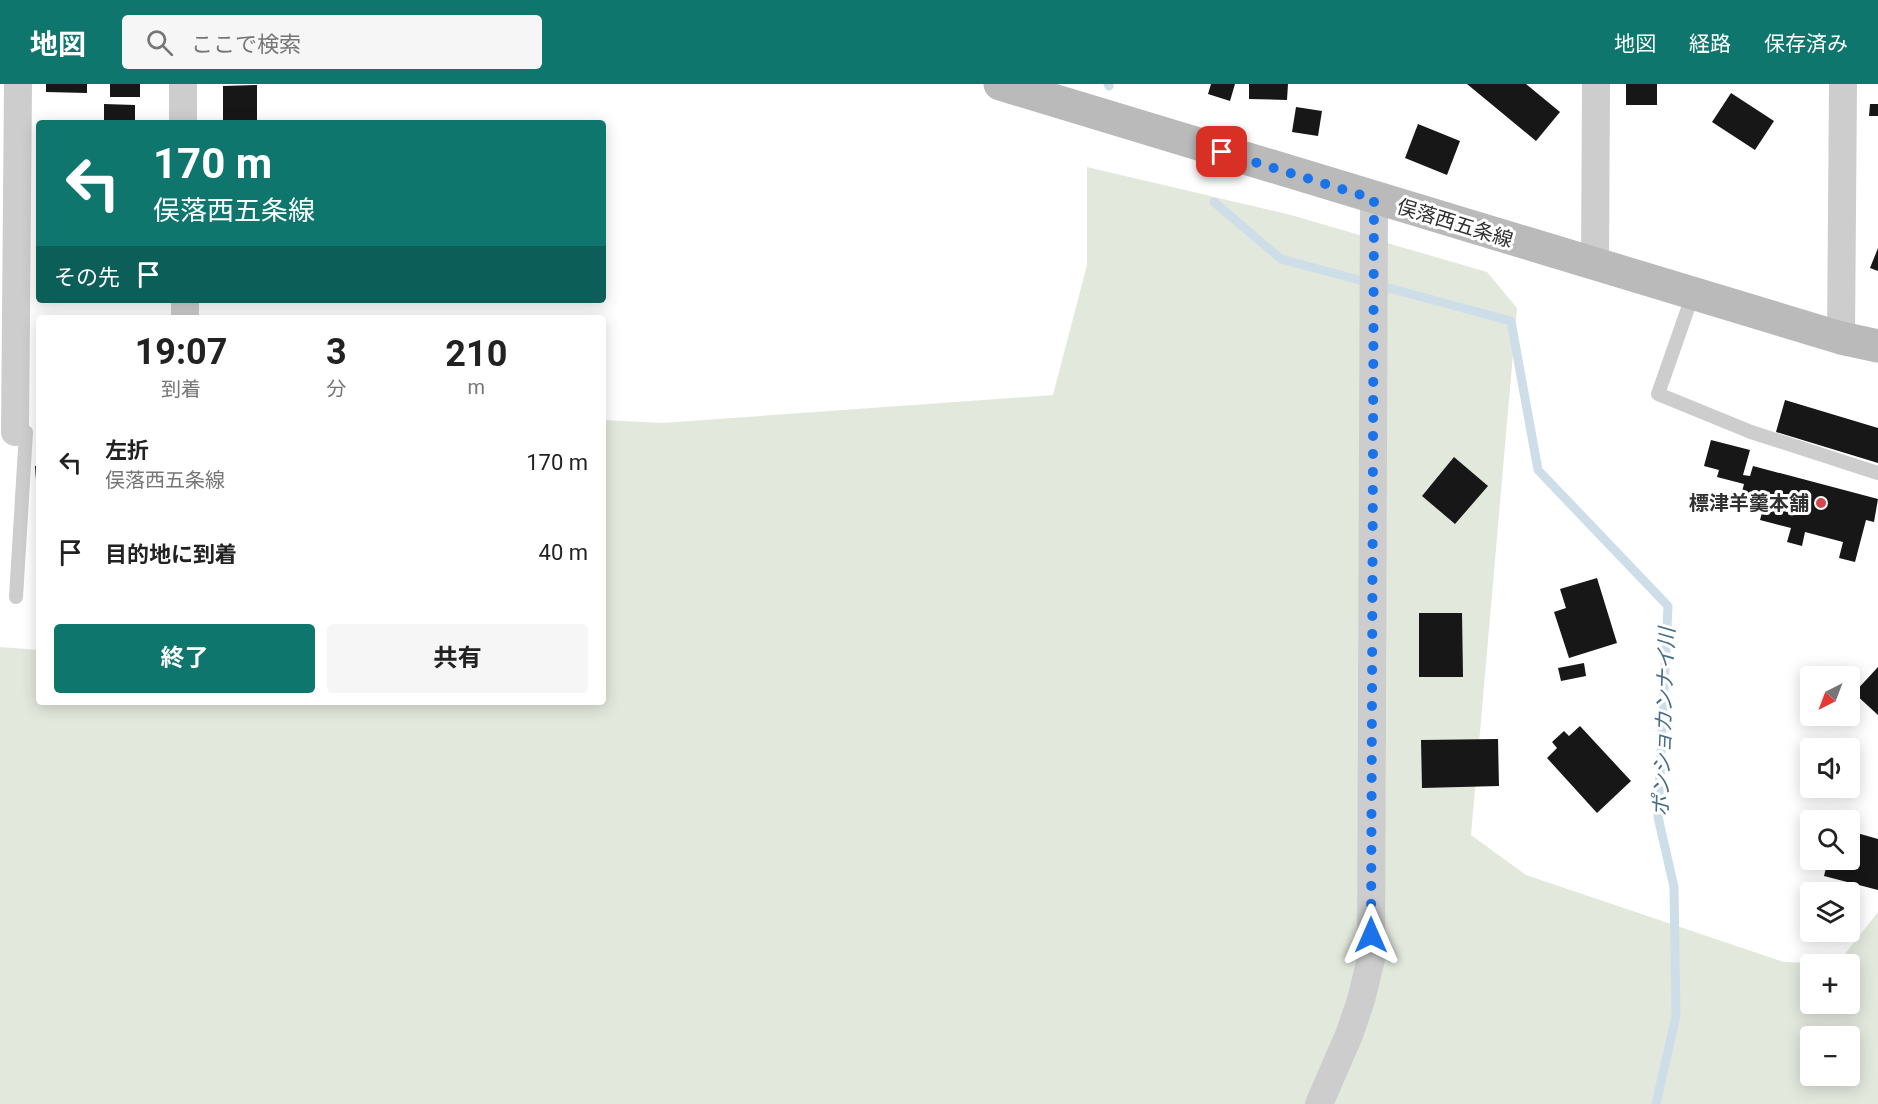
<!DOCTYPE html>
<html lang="ja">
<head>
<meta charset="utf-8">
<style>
  :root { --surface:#fff; --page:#f6f6f6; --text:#222; --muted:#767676; --accent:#0f766e }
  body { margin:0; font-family:Roboto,"Noto Sans JP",sans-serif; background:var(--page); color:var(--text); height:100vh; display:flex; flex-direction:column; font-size:22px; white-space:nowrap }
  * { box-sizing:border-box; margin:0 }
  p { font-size:20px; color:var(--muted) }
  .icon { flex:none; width:33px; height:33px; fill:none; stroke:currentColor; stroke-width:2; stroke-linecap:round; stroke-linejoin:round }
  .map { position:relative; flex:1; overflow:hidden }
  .details { position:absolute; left:36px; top:231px; width:570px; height:390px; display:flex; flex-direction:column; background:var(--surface); border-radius:6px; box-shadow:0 3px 15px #0003 }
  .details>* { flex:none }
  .hud { position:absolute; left:36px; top:36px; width:570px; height:183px; border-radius:6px; box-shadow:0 3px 15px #0003; background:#0f766e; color:#fff; overflow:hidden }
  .needle { width:39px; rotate:222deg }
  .controls { position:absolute; left:1800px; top:582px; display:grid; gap:12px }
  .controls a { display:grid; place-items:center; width:60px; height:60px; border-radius:6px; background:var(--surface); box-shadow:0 3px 15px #0003; font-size:30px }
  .pin { position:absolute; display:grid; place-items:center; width:51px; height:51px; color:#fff; margin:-26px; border-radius:12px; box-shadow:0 3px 9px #0006 }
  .me { position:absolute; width:66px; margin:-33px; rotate:0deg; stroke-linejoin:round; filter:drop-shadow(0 0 4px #0008) }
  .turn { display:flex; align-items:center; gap:21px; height:126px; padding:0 18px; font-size:27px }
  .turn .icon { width:78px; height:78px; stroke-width:2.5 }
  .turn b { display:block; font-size:42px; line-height:51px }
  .then { display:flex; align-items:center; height:57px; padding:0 18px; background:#0003; gap:12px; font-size:22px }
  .eta { display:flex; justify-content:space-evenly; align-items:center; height:102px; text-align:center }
  .eta b { font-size:36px; font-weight:700; line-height:42px }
  .action { display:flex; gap:12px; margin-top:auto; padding:12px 18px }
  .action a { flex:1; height:69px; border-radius:6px; background:var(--accent); color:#fff; font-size:24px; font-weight:700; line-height:69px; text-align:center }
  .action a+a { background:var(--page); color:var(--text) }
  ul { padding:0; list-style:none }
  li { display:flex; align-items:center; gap:18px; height:90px; padding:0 18px }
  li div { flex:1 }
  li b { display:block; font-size:22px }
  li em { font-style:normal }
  header { display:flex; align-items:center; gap:36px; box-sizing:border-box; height:84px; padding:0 30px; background:var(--accent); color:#fff }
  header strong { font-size:28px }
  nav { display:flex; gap:33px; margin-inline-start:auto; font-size:21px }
  .search { width:420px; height:54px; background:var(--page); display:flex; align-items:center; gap:15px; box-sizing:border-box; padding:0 21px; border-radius:6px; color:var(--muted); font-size:22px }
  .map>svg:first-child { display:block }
  .green { fill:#e3e8dd; fill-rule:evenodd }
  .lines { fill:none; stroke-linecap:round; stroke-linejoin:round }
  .stream { stroke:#cedee9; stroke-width:9 }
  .building { fill:#171717 }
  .service { stroke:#cdcdcd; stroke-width:14 }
  .minor { stroke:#cdcdcd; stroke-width:28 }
  .secondary { stroke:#bababa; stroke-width:33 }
  .route { stroke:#1a73e8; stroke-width:10; stroke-dasharray:0 18 }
  .poi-dot { fill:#d1484e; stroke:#fff; stroke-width:2 }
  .labels { text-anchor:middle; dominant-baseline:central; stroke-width:6; stroke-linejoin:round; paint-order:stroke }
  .street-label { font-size:20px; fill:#303030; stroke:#fff }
  .poi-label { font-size:20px; font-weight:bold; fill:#303030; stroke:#fff; text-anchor:end }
  .water-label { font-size:21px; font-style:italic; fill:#476e89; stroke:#fff }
</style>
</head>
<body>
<header>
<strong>地図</strong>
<div class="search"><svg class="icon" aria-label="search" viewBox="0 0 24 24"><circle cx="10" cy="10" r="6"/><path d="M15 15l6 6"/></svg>ここで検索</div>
<nav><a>地図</a><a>経路</a><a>保存済み</a></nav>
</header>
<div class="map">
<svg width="1878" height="1020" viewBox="0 0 1878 1020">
  <rect width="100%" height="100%" fill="#fff"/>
  <path class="green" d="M 1087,83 L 1291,131 L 1487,188 L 1517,224 L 1471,751 L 1526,791 L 1784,878 L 1837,880 L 1878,828 L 1878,1020 L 0,1020 L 0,563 L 39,566 L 39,618 L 603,618 L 603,336 L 662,339 L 1053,311 L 1087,181 ZM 1810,880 L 1850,880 L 1850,920 L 1810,920 ZM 1810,952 L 1850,952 L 1850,992 L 1810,992 Z"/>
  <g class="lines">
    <g class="stream">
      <polyline points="1108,0 1109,2"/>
      <polyline points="1214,118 1281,175 1511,237 1538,386 1668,522 1658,733 1674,803 1676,932 1656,1020"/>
    </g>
  </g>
  <g class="building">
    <polygon points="46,0 87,0 87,9 46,8"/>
    <rect x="110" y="0" width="30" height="13"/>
    <polygon points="1211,0 1235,0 1230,17 1208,10"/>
    <polygon points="1249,0 1288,0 1287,16 1249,15"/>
    <polygon points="1467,0 1526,0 1560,28 1536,57"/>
    <rect x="1626" y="0" width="31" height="21"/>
    <polygon points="257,1 257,39 223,39 223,2"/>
    <polygon points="1731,9 1774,37 1755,66 1712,38"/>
    <polygon points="104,20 135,21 135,37 104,36"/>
    <polygon points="1870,20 1878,20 1878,32 1869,32"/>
    <polygon points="1296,23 1322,27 1318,52 1292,48"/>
    <polygon points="1418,40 1460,57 1447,91 1405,74"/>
    <polygon points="1878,164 1878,187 1870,184"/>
    <polygon points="207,231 237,232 237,234 207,234"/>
    <polygon points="1785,316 1878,344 1878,379 1776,348"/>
    <polygon points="1711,356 1750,366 1743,391 1750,392 1753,382 1878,415 1874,438 1866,436 1855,478 1839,474 1843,458 1805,448 1802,462 1787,458 1791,444 1760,436 1766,414 1742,408 1744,400 1717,393 1719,386 1704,382"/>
    <polygon points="1454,373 1488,402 1455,440 1422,412"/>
    <polygon points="35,382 39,382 39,395 36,396"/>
    <polygon points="1597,494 1617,559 1569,574 1554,528 1566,524 1560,505"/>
    <polygon points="1419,529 1462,529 1463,593 1419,593"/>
    <polygon points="1584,579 1586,592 1561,597 1558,584"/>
    <polygon points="1878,583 1878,631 1854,609"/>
    <polygon points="1580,642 1631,697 1597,729 1547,674 1557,664 1552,658 1564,647 1569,652"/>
    <polygon points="1498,655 1499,702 1422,704 1421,656"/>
    <polygon points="1850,747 1878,755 1878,806 1824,792 1828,776 1850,776"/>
  </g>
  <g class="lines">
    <g class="service">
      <polyline points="1693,210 1658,310 1751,348 1878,389"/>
      <polyline points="16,513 26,348"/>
    </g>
    <g class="minor">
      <polyline points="183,0 183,39"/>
      <polyline points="1595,180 1596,0"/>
      <polyline points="185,216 185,234"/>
      <polyline points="1841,254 1843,0"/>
      <polyline points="15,348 18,0"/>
      <polyline points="1319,1020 1349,951 1361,916 1371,875 1374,115"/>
    </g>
    <polyline class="secondary" points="1000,0 1841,254 1878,262"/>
  </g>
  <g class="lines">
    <polyline class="route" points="1222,68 1374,115 1371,851"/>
  </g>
  <circle class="poi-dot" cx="1821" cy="419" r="6"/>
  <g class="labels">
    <g class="street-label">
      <text transform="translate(1455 139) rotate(17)">俣落西五条線</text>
    </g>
    <g class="poi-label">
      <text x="1809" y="419">標津羊羹本舗</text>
    </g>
    <g class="water-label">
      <text transform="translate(1664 638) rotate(-88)">ポンショカンナイ川</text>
    </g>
  </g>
</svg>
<div class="controls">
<a><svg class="needle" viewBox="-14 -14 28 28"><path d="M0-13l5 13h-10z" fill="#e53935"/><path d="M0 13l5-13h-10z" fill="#767676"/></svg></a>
<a><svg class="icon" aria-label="sound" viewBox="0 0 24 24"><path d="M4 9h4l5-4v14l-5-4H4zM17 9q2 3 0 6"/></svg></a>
<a><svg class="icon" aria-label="search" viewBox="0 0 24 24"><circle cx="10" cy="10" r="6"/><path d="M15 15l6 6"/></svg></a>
<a><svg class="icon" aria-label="layers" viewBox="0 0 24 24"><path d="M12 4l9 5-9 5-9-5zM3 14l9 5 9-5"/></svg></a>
<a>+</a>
<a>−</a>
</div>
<div class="pin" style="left:1222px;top:68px;background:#d93025"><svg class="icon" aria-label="arrive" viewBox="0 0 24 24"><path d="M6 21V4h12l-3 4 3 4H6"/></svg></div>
<svg class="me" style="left:1371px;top:851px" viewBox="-20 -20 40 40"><path d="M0-17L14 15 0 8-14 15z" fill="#1a73e8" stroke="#fff" stroke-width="4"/></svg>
<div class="hud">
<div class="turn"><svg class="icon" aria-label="left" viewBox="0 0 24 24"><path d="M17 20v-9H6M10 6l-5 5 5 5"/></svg><div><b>170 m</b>俣落西五条線</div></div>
<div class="then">その先<svg class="icon" aria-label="arrive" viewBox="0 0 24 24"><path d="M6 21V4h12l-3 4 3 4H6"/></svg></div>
</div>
<section class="details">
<div class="eta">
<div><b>19:07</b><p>到着</p></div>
<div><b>3</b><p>分</p></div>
<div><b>210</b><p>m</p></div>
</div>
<ul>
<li><svg class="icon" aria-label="left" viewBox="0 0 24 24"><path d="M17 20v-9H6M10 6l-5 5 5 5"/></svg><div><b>左折</b><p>俣落西五条線</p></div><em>170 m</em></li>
<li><svg class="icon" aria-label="arrive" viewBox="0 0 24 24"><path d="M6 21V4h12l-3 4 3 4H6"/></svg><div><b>目的地に到着</b></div><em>40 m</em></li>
</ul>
<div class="action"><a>終了</a><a>共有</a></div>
</section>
</div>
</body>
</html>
